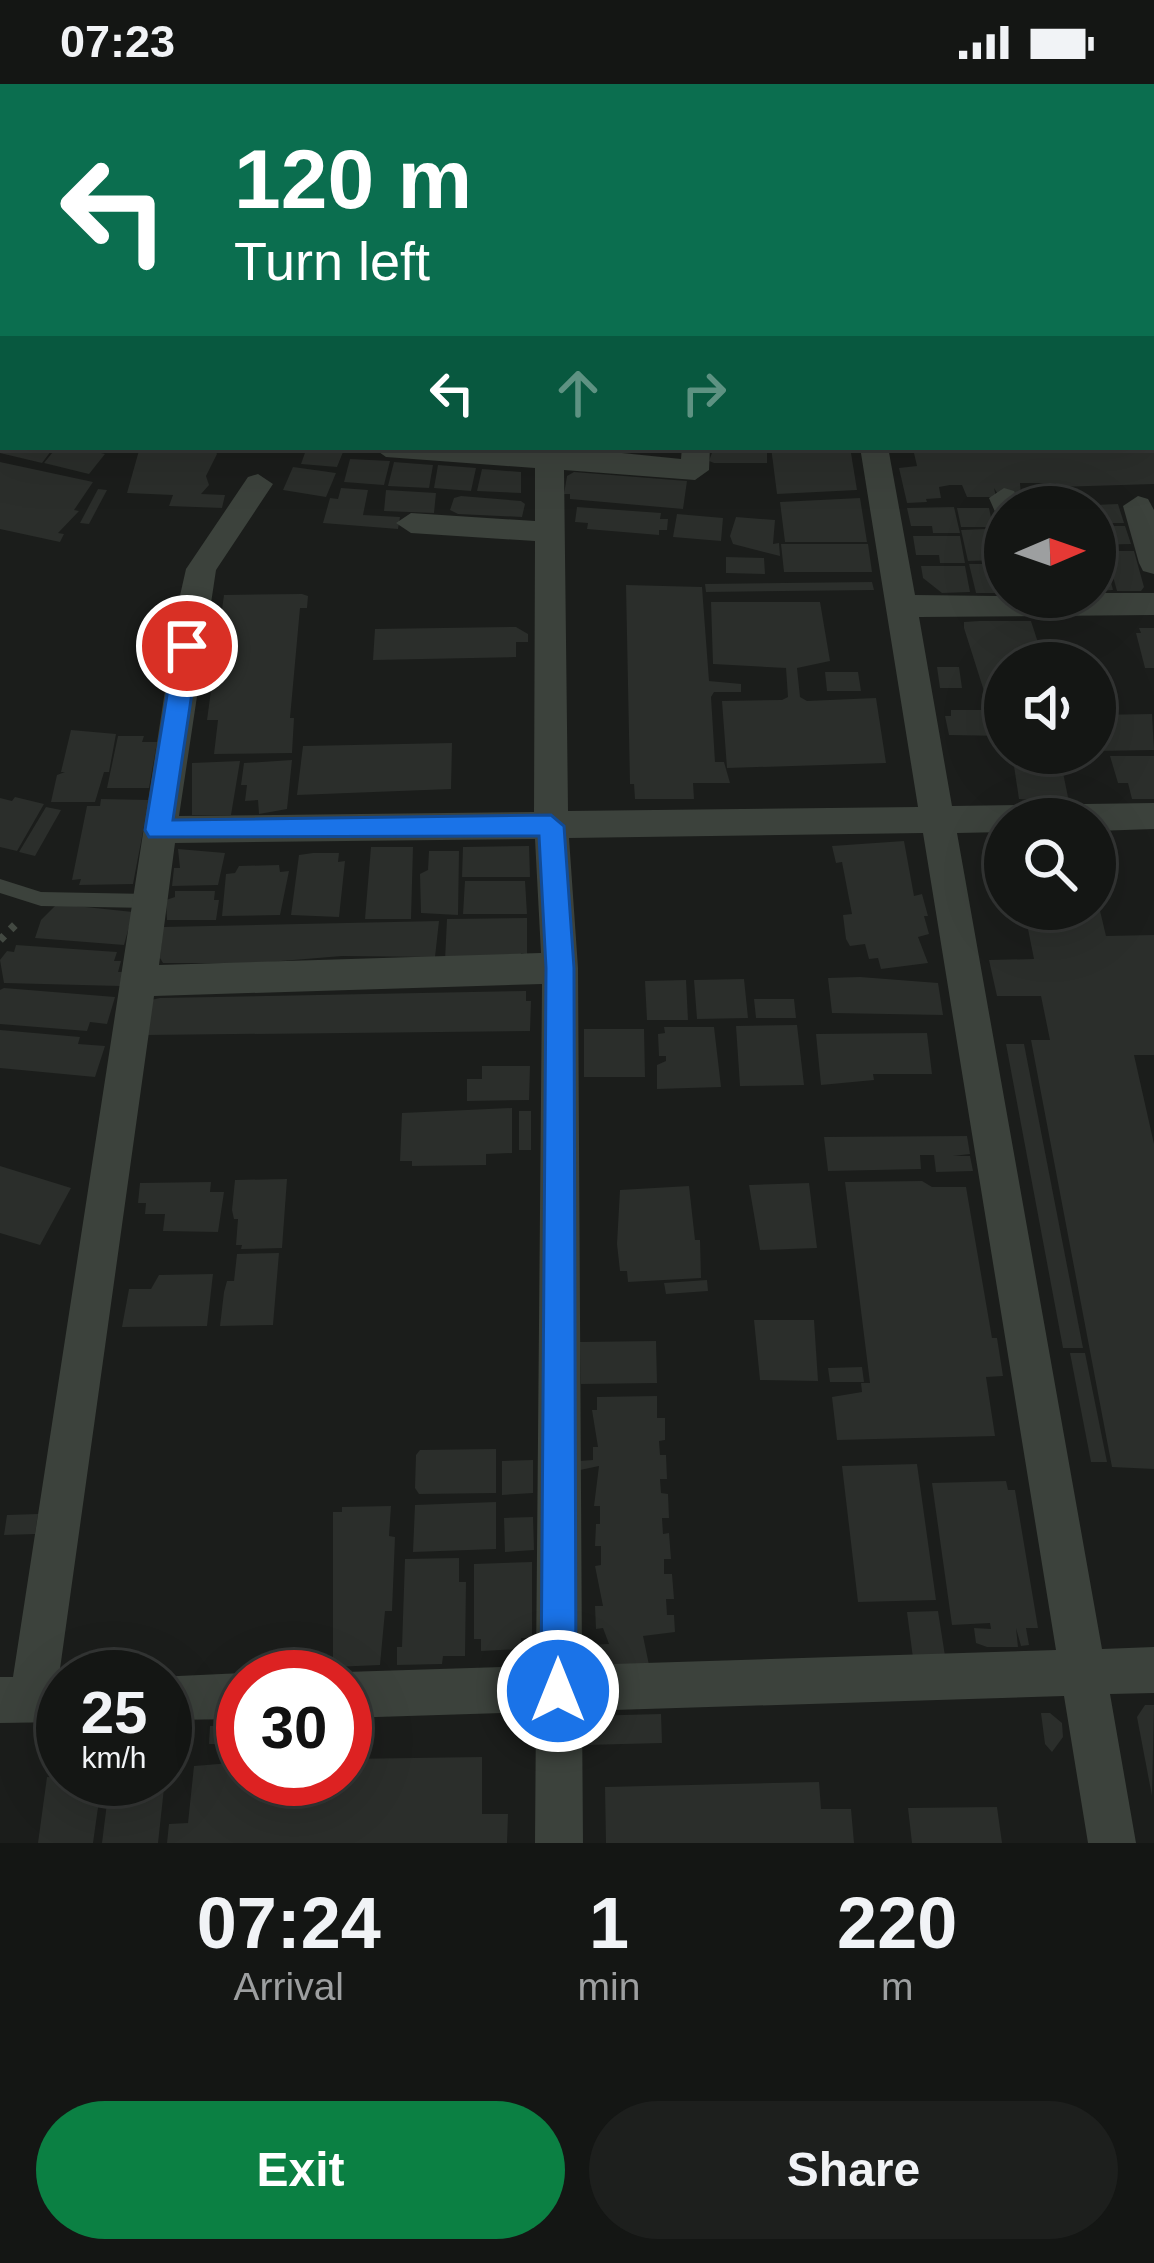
<!DOCTYPE html>
<html lang="en">
<head>
<meta charset="utf-8">
<style>
  :root { --surface:#141614; --page:#1d1f1d; --text:#f1f3f6; --muted:#9d9fa0; --line:#333534; --accent:#0b8043 }
  body { margin:0; font-family:Arial,sans-serif; background:var(--page); color:var(--text); height:100vh; display:flex; flex-direction:column; font-size:45px; white-space:nowrap }
  * { box-sizing:border-box; margin:0 }
  p { font-size:39px; color:var(--muted) }
  .icon { flex:none; width:66px; height:66px; fill:none; stroke:currentColor; stroke-width:2; stroke-linecap:round; stroke-linejoin:round }
  .map { position:relative; height:1759px; overflow:hidden }
  .drawer { display:flex; flex-direction:column; background:var(--surface); flex:1 }
  .drawer>* { flex:none }
  .guide { position:absolute; left:0px; top:0px; width:1155px; height:366px; box-shadow:0 12px 48px #0002,0 0 0 3px var(--line); background:#0b6e4f; color:#fff; overflow:hidden }
  .needle { width:78px; rotate:88deg }
  .fabs { position:absolute; left:984px; top:402px; display:grid; gap:24px }
  .fabs a { display:grid; place-items:center; width:132px; height:132px; border-radius:50%; background:var(--surface); box-shadow:0 12px 48px #0002,0 0 0 3px var(--line); font-size:60px }
  .speed { position:absolute; left:36px; top:1566px; display:flex; gap:24px; font-size:60px; font-weight:700; text-align:center }
  .speed>* { display:grid; place-content:center; width:156px; height:156px; border-radius:50%; background:var(--surface); box-shadow:0 12px 48px #0002,0 0 0 3px var(--line); line-height:1 }
  .speed small { font-size:30px; font-weight:400 }
  .speed .limit { border:18px solid #d22; background:#fff; color:#111 }
  .pin { position:absolute; display:grid; place-items:center; width:102px; height:102px; color:#fff; margin:-51px; border:6px solid #fff; border-radius:50%; box-shadow:0 3px 12px #0007 }
  .me { position:absolute; width:132px; margin:-66px; rotate:0deg; stroke-linejoin:round; filter:drop-shadow(0 0 9px #0008) }
  .turn { display:flex; align-items:center; gap:42px; height:252px; padding:0 36px; font-size:54px }
  .turn .icon { width:156px; height:156px; stroke-width:2.5 }
  .turn b { display:block; font-size:84px; line-height:102px }
  .lanes { display:flex; align-items:center; height:114px; padding:0 36px; background:#0003; justify-content:center; gap:60px; direction:ltr }
  .lanes .off { opacity:.35 }
  .eta { display:flex; justify-content:space-evenly; align-items:center; height:204px; text-align:center }
  .eta b { font-size:72px; font-weight:700; line-height:84px }
  .action { display:flex; gap:24px; margin-top:auto; padding:24px 36px }
  .action a { flex:1; height:138px; border-radius:72px; background:var(--accent); color:#fff; font-size:48px; font-weight:700; line-height:138px; text-align:center }
  .action a+a { background:var(--page); color:var(--text) }
  .status { display:flex; justify-content:space-between; align-items:center; height:84px; padding:0 60px; background:var(--surface); direction:ltr }
  .status svg { height:33px; fill:currentColor }
  .map>svg:first-child { display:block }
  .building { fill:#2b2e2b }
  .lines { fill:none; stroke-linecap:round; stroke-linejoin:round }
  .path { stroke:#434942; stroke-width:8; stroke-dasharray:6 9; stroke-linecap:butt }
  .lane { fill:#3c423c; fill-rule:evenodd }
  .street { fill:#3c423c; fill-rule:evenodd }
  .route { fill:#1a73e8; stroke:#114b97; stroke-width:3 }
</style>
</head>
<body>
<div class="status"><b>07:23</b><svg viewBox="0 0 49 12"><path d="M0 12V9h3v3zM5 12V6h3v6zM10 12V3h3v9zM15 12V0h3v12zM26 1h20v11H26zM47 4h2v5h-2z"/></svg></div>
<div class="map">
<svg width="1154" height="1759" viewBox="0 0 1154 1759">
  <rect width="100%" height="100%" fill="#1b1d1b"/>
  <g class="building">
    <polygon points="0,363 54,363 42,379 0,369"/>
    <polygon points="57,363 77,363 105,370 89,390 44,379"/>
    <polygon points="140,363 214,363 217,370 206,392 209,401 201,410 225,411 222,424 169,422 173,411 127,409"/>
    <polygon points="307,363 345,363 337,383 301,380"/>
    <polygon points="714,363 767,365 767,379 714,379 709,377"/>
    <polygon points="771,363 850,363 857,406 777,410"/>
    <polygon points="1154,368 1154,400 1057,403 1056,399 1020,399 1021,412 999,412 994,404 996,413 967,413 962,401 950,401 939,403 941,414 926,415 927,418 907,419 899,384 917,382 914,369"/>
    <polygon points="350,375 390,377 384,401 344,398"/>
    <polygon points="0,378 93,398 74,426 79,427 58,449 64,450 60,458 0,445"/>
    <polygon points="394,378 433,381 429,404 388,402"/>
    <polygon points="438,381 476,384 471,407 434,404"/>
    <polygon points="293,383 336,389 326,413 283,406"/>
    <polygon points="482,385 521,388 521,409 477,407"/>
    <polygon points="574,388 687,397 683,425 570,415 570,410 564,410 567,392"/>
    <polygon points="341,404 368,406 363,431 400,433 398,445 323,439 330,414 338,415"/>
    <polygon points="98,405 107,406 89,440 80,439"/>
    <polygon points="386,406 436,409 434,429 384,427"/>
    <polygon points="461,412 521,417 525,420 522,433 458,430 450,426 454,414"/>
    <polygon points="860,414 867,458 785,458 780,418"/>
    <polygon points="1118,420 1124,439 1095,439 1095,421"/>
    <polygon points="577,423 661,429 660,435 668,435 667,446 659,446 659,451 587,445 588,439 575,438"/>
    <polygon points="954,423 960,449 933,449 932,442 911,442 907,424"/>
    <polygon points="957,424 989,424 993,443 961,443"/>
    <polygon points="677,430 723,434 721,457 673,453"/>
    <polygon points="736,433 775,436 773,460 779,459 780,472 733,460 730,452"/>
    <polygon points="1095,442 1125,442 1131,460 1095,461"/>
    <polygon points="986,445 998,455 1003,476 968,477 961,446"/>
    <polygon points="913,452 960,452 965,479 940,479 939,471 916,471"/>
    <polygon points="781,460 868,460 872,488 784,488"/>
    <polygon points="1095,467 1103,467 1113,506 1095,507"/>
    <polygon points="1106,467 1134,467 1144,503 1141,507 1117,507"/>
    <polygon points="726,473 764,474 765,490 726,489"/>
    <polygon points="969,480 1002,480 1005,499 995,499 997,509 976,509"/>
    <polygon points="921,482 965,482 970,508 942,509 923,494"/>
    <polygon points="872,498 874,506 706,508 705,500"/>
    <polygon points="626,501 702,503 709,597 741,600 741,608 714,608 711,613 715,678 724,678 730,699 693,699 694,715 635,715 634,700 630,700"/>
    <polygon points="302,510 308,512 307,524 300,524 290,634 294,634 292,669 214,670 218,636 207,636 224,511"/>
    <polygon points="711,518 820,518 830,577 797,584 800,613 807,617 876,614 886,679 727,684 722,617 782,616 788,613 786,584 713,580"/>
    <polygon points="979,537 1031,537 1042,571 1037,572 1039,579 1005,579 1005,652 949,651 945,632 951,632 951,626 990,626 964,544 964,538"/>
    <polygon points="516,543 528,550 528,558 516,558 516,573 373,576 375,545"/>
    <polygon points="1139,544 1154,544 1154,584 1145,584 1136,549 1141,549"/>
    <polygon points="937,583 959,583 962,604 940,604"/>
    <polygon points="825,588 858,588 861,607 827,607"/>
    <polygon points="1152,630 1154,666 1095,667 1095,631"/>
    <polygon points="71,646 116,650 109,688 104,688 95,718 51,718 57,691 65,688 61,688"/>
    <polygon points="118,652 144,652 142,658 157,658 149,704 107,704"/>
    <polygon points="452,659 451,705 297,711 303,662"/>
    <polygon points="1012,669 1059,669 1069,718 1019,715"/>
    <polygon points="1110,672 1154,672 1154,715 1132,715 1128,699 1118,699"/>
    <polygon points="292,676 287,725 259,730 258,716 245,717 247,701 241,701 244,679"/>
    <polygon points="240,677 231,731 192,731 192,679"/>
    <polygon points="15,713 44,720 17,767 0,763 0,714 12,717"/>
    <polygon points="101,715 149,716 133,800 79,801 81,795 72,796 87,722 100,722"/>
    <polygon points="46,723 61,726 35,772 19,768"/>
    <polygon points="904,757 914,812 922,810 928,832 924,832 929,850 918,853 928,879 881,885 878,874 869,875 865,860 850,862 846,855 843,831 852,830 842,778 836,779 832,762"/>
    <polygon points="529,762 530,793 462,793 463,763"/>
    <polygon points="371,763 413,763 411,835 365,835"/>
    <polygon points="178,765 225,769 218,801 172,802 174,784 180,784"/>
    <polygon points="429,767 459,767 458,831 421,829 420,790 428,786"/>
    <polygon points="313,769 339,769 338,778 345,777 339,833 291,831 299,771"/>
    <polygon points="279,781 280,788 289,787 280,831 222,832 226,790 235,789 239,782"/>
    <polygon points="465,797 525,797 527,830 463,830"/>
    <polygon points="175,807 215,807 214,816 219,816 216,836 167,836 166,816 175,813"/>
    <polygon points="1097,814 1106,852 1154,851 1154,971 1134,971 1154,1060 1154,1385 1112,1383 1031,956 1050,956 1041,912 997,912 989,876 1034,875 1024,825 1095,825"/>
    <polygon points="57,820 133,828 124,861 35,854 41,836"/>
    <polygon points="527,834 527,870 521,869 521,875 445,876 447,835"/>
    <polygon points="439,837 435,873 342,872 257,879 163,879 160,874 163,843"/>
    <polygon points="16,861 117,868 114,877 121,877 118,888 124,888 120,902 4,899 0,876 7,867 14,868"/>
    <polygon points="860,893 938,899 943,931 832,929 828,894"/>
    <polygon points="744,895 748,934 697,935 694,896"/>
    <polygon points="686,896 688,936 647,936 645,897"/>
    <polygon points="4,904 115,913 107,940 90,938 87,947 0,940 0,906"/>
    <polygon points="526,907 526,917 531,917 530,947 147,951 151,916 160,914"/>
    <polygon points="754,915 794,915 796,934 756,934"/>
    <polygon points="797,941 804,1001 740,1002 736,942"/>
    <polygon points="664,943 714,943 721,1003 657,1005 657,981 666,977 666,972 659,972 658,950 665,949"/>
    <polygon points="584,945 644,945 645,993 584,993"/>
    <polygon points="0,946 80,953 78,960 105,962 95,993 0,984"/>
    <polygon points="927,949 932,990 873,990 874,996 821,1001 816,950"/>
    <polygon points="1006,960 1024,960 1083,1264 1063,1264"/>
    <polygon points="482,982 530,982 529,1016 467,1017 467,995 482,995"/>
    <polygon points="512,1024 512,1069 486,1070 486,1081 412,1082 412,1077 400,1077 402,1029"/>
    <rect x="519" y="1027" width="12" height="39"/>
    <polygon points="967,1052 970,1070 953,1072 970,1072 973,1087 936,1088 934,1071 920,1071 921,1085 828,1087 824,1053"/>
    <polygon points="0,1082 71,1104 40,1161 0,1149"/>
    <polygon points="287,1095 282,1164 241,1165 242,1161 236,1161 238,1135 234,1135 232,1126 235,1096"/>
    <polygon points="922,1097 932,1103 966,1103 992,1254 997,1254 1003,1292 986,1293 995,1352 837,1356 832,1313 862,1308 861,1299 870,1299 845,1098"/>
    <polygon points="211,1098 210,1108 224,1108 218,1148 163,1147 165,1130 145,1130 146,1119 138,1119 140,1099"/>
    <polygon points="809,1099 817,1164 760,1166 749,1101"/>
    <polygon points="689,1102 695,1156 700,1156 701,1194 628,1198 627,1187 620,1187 617,1160 620,1106"/>
    <polygon points="279,1169 273,1241 220,1242 224,1208 227,1197 234,1197 237,1170"/>
    <polygon points="213,1190 207,1242 122,1243 129,1205 151,1205 159,1191"/>
    <polygon points="707,1196 708,1207 666,1210 664,1199"/>
    <polygon points="754,1236 814,1236 818,1297 760,1296"/>
    <polygon points="656,1257 657,1299 581,1300 580,1258"/>
    <polygon points="1070,1269 1085,1269 1107,1378 1091,1378"/>
    <polygon points="862,1283 864,1298 830,1298 828,1284"/>
    <polygon points="657,1312 657,1334 665,1334 665,1356 659,1357 660,1371 666,1371 667,1395 660,1395 661,1409 668,1410 669,1434 662,1434 663,1450 669,1449 671,1475 664,1475 664,1490 672,1490 674,1515 666,1515 667,1531 674,1531 675,1548 643,1552 649,1581 585,1583 585,1561 609,1560 603,1544 596,1545 595,1522 603,1522 595,1482 601,1481 601,1462 595,1462 596,1440 600,1440 600,1422 594,1422 599,1382 580,1386 579,1377 593,1376 593,1363 598,1363 592,1326 597,1326 597,1313"/>
    <polygon points="496,1365 496,1409 419,1410 415,1404 416,1371 420,1366"/>
    <polygon points="533,1376 533,1409 502,1411 502,1377"/>
    <polygon points="917,1380 936,1516 858,1518 842,1382"/>
    <polygon points="1006,1397 1008,1406 1015,1406 1038,1544 1026,1544 1029,1561 1021,1562 1016,1544 1018,1563 987,1563 976,1559 974,1544 991,1545 990,1539 952,1541 932,1399"/>
    <polygon points="496,1418 496,1465 413,1468 415,1421"/>
    <polygon points="391,1422 389,1452 395,1453 392,1527 385,1527 380,1581 333,1583 333,1428 342,1428 342,1423"/>
    <polygon points="38,1430 35,1450 4,1451 7,1431"/>
    <polygon points="533,1433 534,1466 505,1468 504,1434"/>
    <polygon points="459,1474 459,1498 466,1498 465,1572 443,1572 442,1580 397,1581 397,1563 402,1563 405,1475"/>
    <polygon points="532,1478 532,1554 521,1554 522,1565 481,1567 481,1555 474,1555 474,1480"/>
    <polygon points="938,1527 945,1572 913,1574 907,1528"/>
    <polygon points="1145,1621 1154,1621 1152,1712 1137,1633"/>
    <polygon points="1041,1629 1050,1629 1062,1639 1063,1653 1052,1668 1045,1660"/>
    <polygon points="661,1630 662,1659 585,1661 585,1632"/>
    <polygon points="243,1641 243,1660 209,1660 210,1642"/>
    <polygon points="51,1643 63,1643 63,1684 46,1685"/>
    <polygon points="482,1673 482,1730 508,1730 507,1759 167,1759 169,1740 188,1739 194,1682 243,1678 243,1695 345,1695 345,1675"/>
    <polygon points="47,1693 102,1695 93,1759 38,1759"/>
    <polygon points="110,1695 165,1695 158,1759 102,1759"/>
    <polygon points="819,1698 821,1725 851,1725 854,1759 606,1759 605,1703"/>
    <polygon points="997,1723 1002,1759 912,1759 908,1724"/>
  </g>
  <g class="lines">
    <polyline class="path" points="0,856 19,837"/>
    <polygon class="lane" points="0,795 41,808 149,810 155,812 158,817 155,822 149,824 41,822 0,809"/>
    <g class="street">
      <polygon points="833,0 857,0 832,3"/>
      <rect x="1152" y="312" width="2" height="18"/>
      <path d="M 372,363 L 563,363 L 681,375 L 682,363 L 710,363 L 709,386 L 695,396 L 564,386 L 568,727 L 918,723 L 860,363 L 888,363 L 915,511 L 1095,513 L 1095,509 L 1154,509 L 1154,531 L 919,533 L 952,722 L 1154,719 L 1154,745 L 1095,747 L 1095,735 L 1005,735 L 1005,748 L 957,749 L 1102,1565 L 1154,1563 L 1154,1609 L 1110,1610 L 1136,1759 L 1088,1759 L 1064,1612 L 582,1627 L 583,1759 L 535,1759 L 536,1628 L 345,1634 L 345,1593 L 332,1593 L 345,1588 L 536,1582 L 542,900 L 154,912 L 59,1592 L 66,1593 L 63,1638 L 0,1639 L 0,1593 L 13,1593 L 179,516 L 186,485 L 248,393 L 258,390 L 273,400 L 216,486 L 179,732 L 534,728 L 535,457 L 411,449 L 396,439 L 411,429 L 535,437 L 535,384 L 386,373 ZM 923,749 L 1056,1566 L 582,1581 L 578,884 L 569,754 ZM 535,755 L 541,869 L 159,881 L 175,759 Z"/>
      <polygon points="1004,404 1014,407 1021,423 1005,423 1005,433 996,430 989,414"/>
      <polygon points="1138,412 1148,415 1154,426 1154,490 1143,487 1139,479 1123,422"/>
      <polygon points="243,1589 253,1593 243,1593 243,1635 165,1636 165,1593 157,1593"/>
    </g>
  </g>
  <polygon class="route" points="187,554 199,562 173,736 551,731 564,742 574,884 576,1607 571,1620 558,1625 546,1620 541,1607 546,884 539,752 149,753 145,746 175,562"/>
</svg>
<div class="fabs">
<a><svg class="needle" viewBox="-14 -14 28 28"><path d="M0-13l5 13h-10z" fill="#e53935"/><path d="M0 13l5-13h-10z" fill="#9d9fa0"/></svg></a>
<a><svg class="icon" aria-label="sound" viewBox="0 0 24 24"><path d="M4 9h4l5-4v14l-5-4H4zM17 9q2 3 0 6"/></svg></a>
<a><svg class="icon" aria-label="search" viewBox="0 0 24 24"><circle cx="10" cy="10" r="6"/><path d="M15 15l6 6"/></svg></a>
</div>
<div class="speed"><div>25<small>km/h</small></div><div class="limit">30</div></div>
<div class="pin" style="left:187px;top:562px;background:#d93025"><svg class="icon" aria-label="arrive" viewBox="0 0 24 24"><path d="M6 21V4h12l-3 4 3 4H6"/></svg></div>
<svg class="me" style="left:558px;top:1607px" viewBox="-20 -20 40 40"><circle r="17" fill="#1a73e8" stroke="#fff" stroke-width="3"/><path d="M0-11L8 9 0 5-8 9z" fill="#fff"/></svg>
<div class="guide">
<div class="turn"><svg class="icon" aria-label="left" viewBox="0 0 24 24"><path d="M17 20v-9H6M10 6l-5 5 5 5"/></svg><div><b>120 m</b>Turn left</div></div>
<div class="lanes"><svg class="icon" aria-label="left" viewBox="0 0 24 24"><path d="M17 20v-9H6M10 6l-5 5 5 5"/></svg><svg class="icon off" aria-label="ahead" viewBox="0 0 24 24"><path d="M12 20V5M6 11l6-6 6 6"/></svg><svg class="icon off" aria-label="right" viewBox="0 0 24 24"><path d="M7 20v-9h11M14 6l5 5-5 5"/></svg></div>
</div>
</div>
<section class="drawer">
<div class="eta">
<div><b>07:24</b><p>Arrival</p></div>
<div><b>1</b><p>min</p></div>
<div><b>220</b><p>m</p></div>
</div>
<div class="action"><a>Exit</a><a>Share</a></div>
</section>
</body>
</html>
